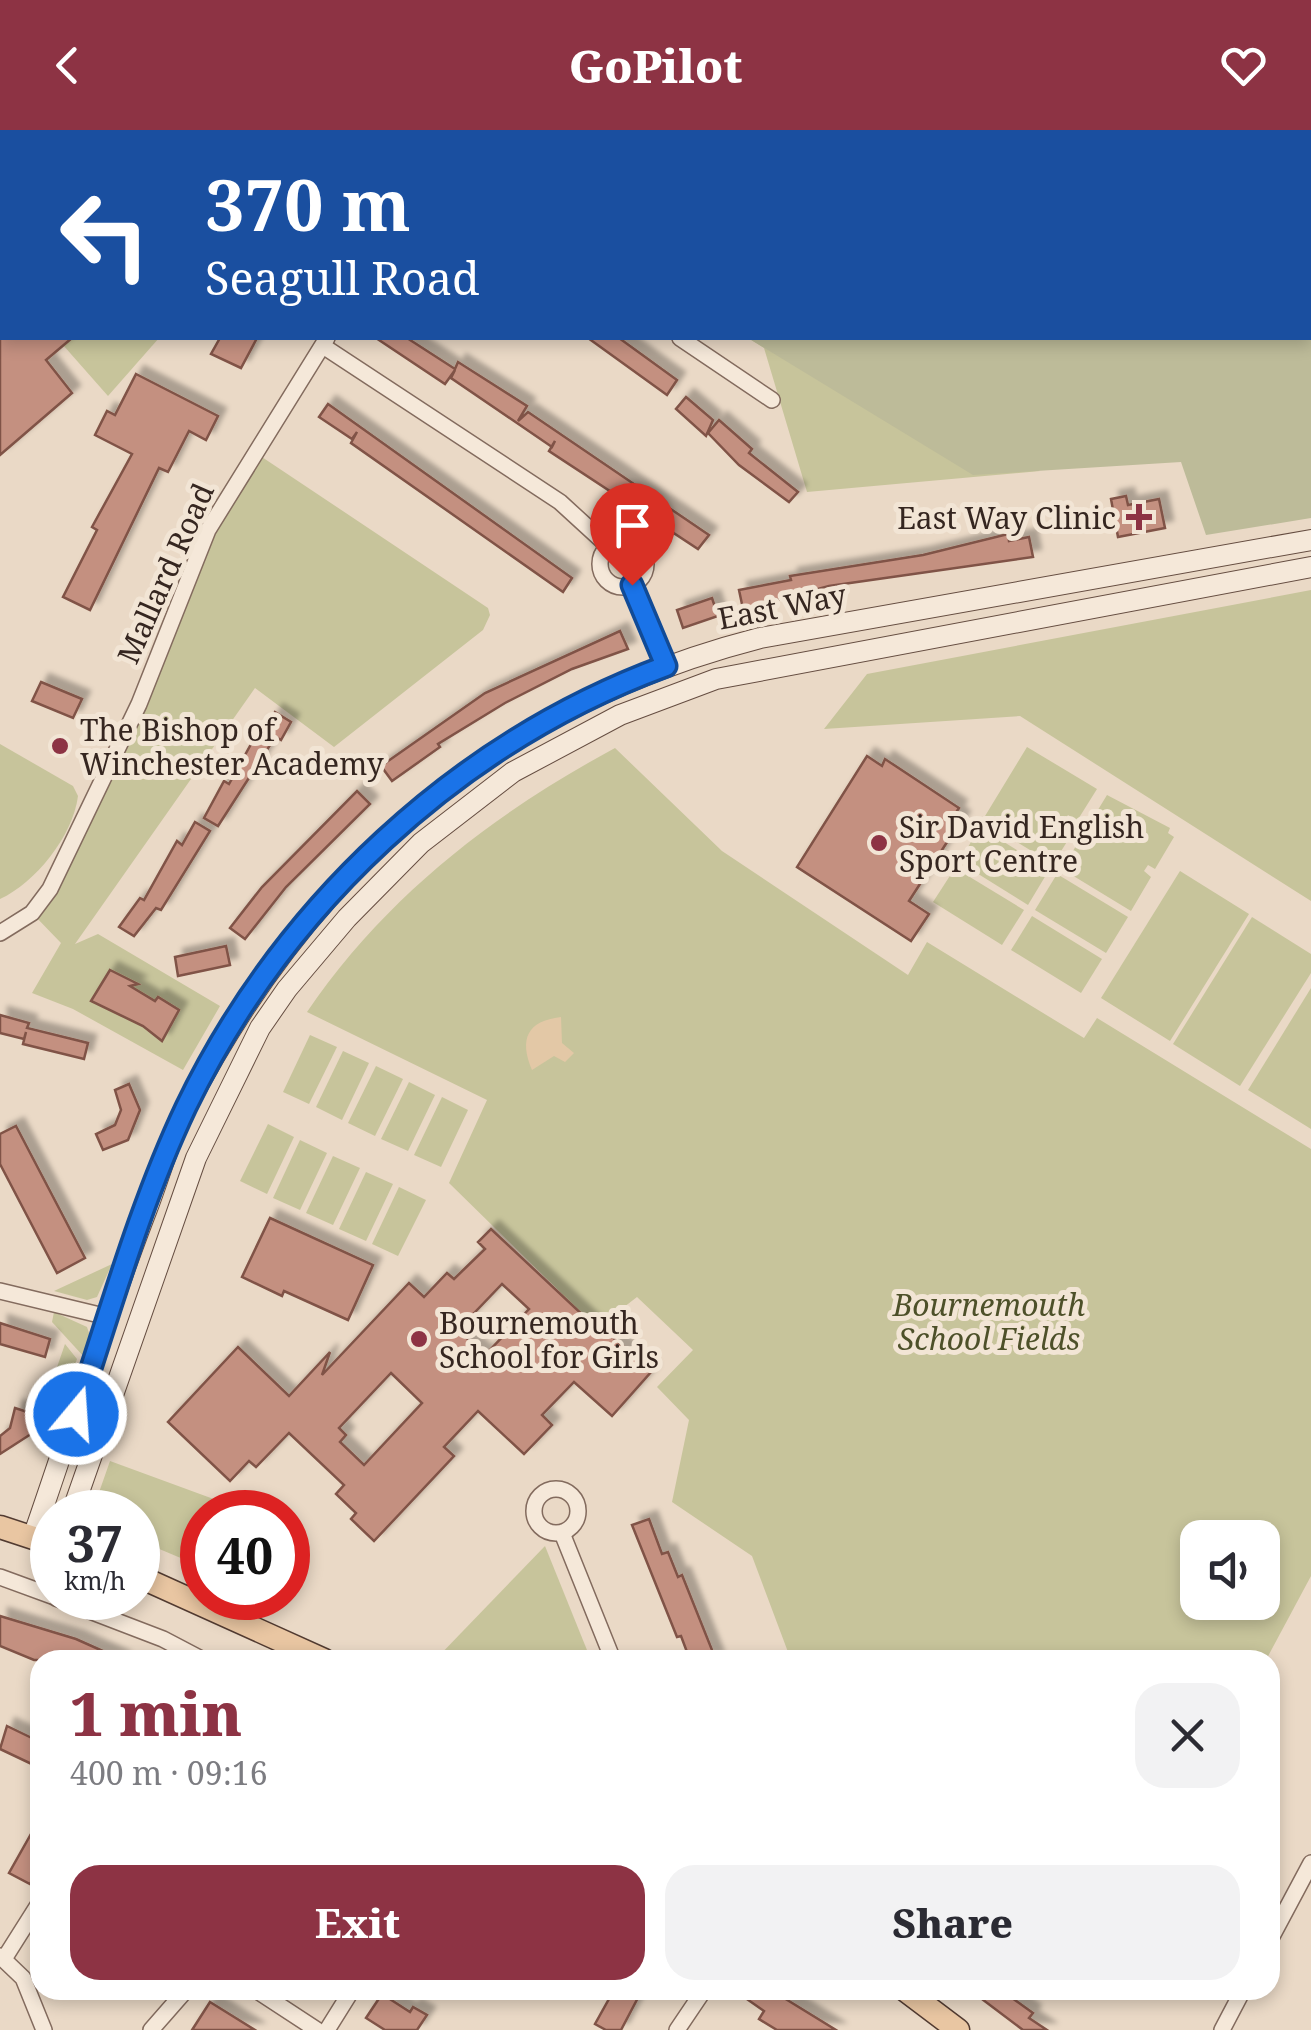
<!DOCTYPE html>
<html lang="en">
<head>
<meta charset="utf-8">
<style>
  :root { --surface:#fff; --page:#f2f2f3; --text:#2b2b33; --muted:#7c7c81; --accent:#8d3344 }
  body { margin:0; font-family:"Noto Serif",serif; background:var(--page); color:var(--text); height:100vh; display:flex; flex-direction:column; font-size:38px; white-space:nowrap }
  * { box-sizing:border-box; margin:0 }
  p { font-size:32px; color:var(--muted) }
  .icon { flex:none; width:55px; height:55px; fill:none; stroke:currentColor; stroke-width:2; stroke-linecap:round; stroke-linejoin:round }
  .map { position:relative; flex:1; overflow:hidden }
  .sheet { position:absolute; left:30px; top:1520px; width:1250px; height:350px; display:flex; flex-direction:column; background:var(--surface); border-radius:30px; box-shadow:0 5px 15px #0003 }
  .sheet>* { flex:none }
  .guide { position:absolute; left:0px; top:0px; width:1312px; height:210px; box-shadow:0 5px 15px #0003; background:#1a4fa0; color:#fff; overflow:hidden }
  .tools { position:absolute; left:1180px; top:1390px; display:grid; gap:20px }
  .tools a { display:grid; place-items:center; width:100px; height:100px; border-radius:20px; background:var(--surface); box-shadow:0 5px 15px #0003; font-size:50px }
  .speed { position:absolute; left:30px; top:1360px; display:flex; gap:20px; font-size:50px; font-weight:700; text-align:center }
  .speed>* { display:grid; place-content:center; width:130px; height:130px; border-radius:50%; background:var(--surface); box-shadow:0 5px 15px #0003; line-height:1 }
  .speed small { font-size:25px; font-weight:400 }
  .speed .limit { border:15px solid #d22; background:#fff; color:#111 }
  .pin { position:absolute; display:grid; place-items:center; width:85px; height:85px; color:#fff; margin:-102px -42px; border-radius:50% 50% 50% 0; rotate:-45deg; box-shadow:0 0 10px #0007 }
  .pin .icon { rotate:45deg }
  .me { position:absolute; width:110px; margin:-55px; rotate:18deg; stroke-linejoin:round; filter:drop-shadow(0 0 8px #0008) }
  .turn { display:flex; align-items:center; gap:35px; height:210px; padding:0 40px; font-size:45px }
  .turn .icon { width:130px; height:130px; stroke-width:2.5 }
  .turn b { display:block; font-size:70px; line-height:85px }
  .round { display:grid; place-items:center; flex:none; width:105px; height:105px; border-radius:30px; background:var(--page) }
  .summary { display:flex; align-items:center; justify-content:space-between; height:170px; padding:0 40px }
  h1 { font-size:60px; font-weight:800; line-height:75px; color:var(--accent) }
  .cta { display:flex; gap:20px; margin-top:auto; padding:20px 40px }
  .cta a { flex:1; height:115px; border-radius:30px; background:var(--accent); color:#fff; font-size:40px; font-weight:800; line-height:115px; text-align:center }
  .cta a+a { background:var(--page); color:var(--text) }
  header { display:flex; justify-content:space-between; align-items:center; height:130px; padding:0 40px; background:var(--accent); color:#fff; font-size:45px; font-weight:800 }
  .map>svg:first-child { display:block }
  .green { fill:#c7c49b; fill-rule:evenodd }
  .sand { fill:#e3c8a6 }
  .cemetery { fill:#bdbb99 }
  .building { fill:#c49080; stroke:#805346; stroke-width:2.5; fill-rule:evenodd; filter:url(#shadow) }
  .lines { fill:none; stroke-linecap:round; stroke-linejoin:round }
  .street-casing { stroke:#836b5e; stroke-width:18 }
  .secondary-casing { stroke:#654d41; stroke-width:22 }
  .primary-casing { stroke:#523b31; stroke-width:25 }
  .street { stroke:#f5e8d9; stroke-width:15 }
  .secondary { stroke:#f5e8d9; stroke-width:20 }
  .primary { stroke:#e9c6a2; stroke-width:22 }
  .route-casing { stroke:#114b97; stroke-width:25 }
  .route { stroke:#1a73e8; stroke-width:18 }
  .poi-dot { fill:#8d3344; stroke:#f2e5d5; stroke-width:4 }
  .labels { text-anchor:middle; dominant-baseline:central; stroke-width:10; stroke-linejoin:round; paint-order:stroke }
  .poi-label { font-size:30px; fill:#352620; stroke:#f2e5d5; text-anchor:start }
  .street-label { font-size:30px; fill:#352620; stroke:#f2e5d5 }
  .park-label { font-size:30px; font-style:italic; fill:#4d5029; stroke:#f2e5d5 }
</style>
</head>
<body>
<header><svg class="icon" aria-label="back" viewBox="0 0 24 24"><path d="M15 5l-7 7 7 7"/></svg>GoPilot<svg class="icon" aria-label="heart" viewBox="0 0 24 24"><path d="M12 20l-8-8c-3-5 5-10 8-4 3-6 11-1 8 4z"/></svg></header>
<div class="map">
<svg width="1311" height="1900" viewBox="0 0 1311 1900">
  <defs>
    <filter id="shadow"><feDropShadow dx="8" dy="-8" stdDeviation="2.5" flood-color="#0004"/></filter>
  </defs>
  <rect width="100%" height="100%" fill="#ead9c6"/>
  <g class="green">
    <polygon points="0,0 182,0 188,2 2,2 0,126"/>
    <polygon points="72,208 159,208 108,266 63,215"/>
    <polygon points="748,208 1040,341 807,362 764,218"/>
    <polygon points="253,321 488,478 490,485 483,500 334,617 255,558 75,814 98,804 220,876 183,940 73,879 32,863 61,813 32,783"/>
    <polygon points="1311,460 1311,771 1020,586 824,599 867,544"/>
    <path d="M 0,614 L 73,656 L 78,666 C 73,706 35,753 0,769 Z"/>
    <polygon points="1027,617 1097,659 1077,691 1068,685 1064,691 1075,699 1053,734 982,691"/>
    <path d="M 615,618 L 722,721 L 908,845 L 927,812 L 1084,908 L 1097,888 L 1311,1019 L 1311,1446 L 1266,1530 L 791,1530 L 752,1426 L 672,1372 L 689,1290 L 657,1257 L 693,1220 L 637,1167 L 597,1198 L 449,1053 L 487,970 L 307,882 C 386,766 493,684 615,618 ZM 1198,1408 L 1262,1408 L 1262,1472 L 1198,1472 Z"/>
    <polygon points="1107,665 1170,698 1168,703 1174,707 1155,739 1148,735 1144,741 1151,747 1131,781 1062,739"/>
    <polygon points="980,697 1049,740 1028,775 959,732"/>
    <polygon points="955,738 1024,780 1002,815 933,772"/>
    <polygon points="1180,741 1249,784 1170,911 1101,868"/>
    <polygon points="1057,744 1128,787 1106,823 1035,780"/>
    <polygon points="1032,786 1102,829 1081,863 1011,820"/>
    <polygon points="1252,787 1311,824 1311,843 1240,956 1173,914"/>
    <polygon points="1311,858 1311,999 1248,960"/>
    <polygon points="310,905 337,917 309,974 283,962"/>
    <polygon points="343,921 369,933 342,990 316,977"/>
    <polygon points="376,936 403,949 375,1006 348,993"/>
    <polygon points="409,952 435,965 408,1021 381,1009"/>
    <polygon points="442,967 468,980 441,1037 414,1025"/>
    <polygon points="268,994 294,1007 267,1064 240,1051"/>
    <polygon points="300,1010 327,1023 300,1080 273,1068"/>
    <polygon points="333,1026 360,1038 333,1095 306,1083"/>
    <polygon points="366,1042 393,1054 366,1111 339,1099"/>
    <polygon points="399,1057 426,1070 398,1126 372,1114"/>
    <polygon points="112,1134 97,1167 87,1170 54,1161"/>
    <polygon points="54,1182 87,1197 91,1209 85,1228 52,1192"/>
    <polygon points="65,1214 77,1229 50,1310 31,1304 38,1268 46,1269"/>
    <polygon points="110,1331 249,1382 202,1382 202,1437 138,1410 138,1382 107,1382 96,1371"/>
    <polygon points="545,1416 591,1530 435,1530"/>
  </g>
  <path class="sand" d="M 561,887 L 562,913 L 574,923 L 565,932 L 554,926 L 532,940 C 519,909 527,891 561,887 Z"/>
  <polygon class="cemetery" points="526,0 1311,0 1311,388 1206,405 1181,332 973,345 748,208 1310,208 1310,2"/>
  <g class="building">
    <polygon points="0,208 72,208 46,230 72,263 0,325"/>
    <polygon points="220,208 257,208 241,238 211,224"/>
    <polygon points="376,208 407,208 455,239 458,232 527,276 518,291 528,282 709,405 698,419 549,321 555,311 552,317 451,248 455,240 445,254"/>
    <polygon points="588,208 619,208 677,250 667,265"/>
    <polygon points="136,244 218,286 206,310 189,301 168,342 159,338 90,480 63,467 97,400 92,397 132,324 95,305 107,281 115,285"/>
    <polygon points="686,267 713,290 706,306 676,279"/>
    <polygon points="328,274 572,448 563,462 351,313 357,302 352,309 319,287"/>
    <polygon points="719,290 752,319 749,323 798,362 789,372 739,335 708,303"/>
    <polygon points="1126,366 1128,375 1159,369 1165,398 1118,407 1111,369"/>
    <polygon points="1008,404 1009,411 1029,407 1033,427 829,456 743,479 739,460 791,450 790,446 923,425"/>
    <polygon points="712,468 718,486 683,498 677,480"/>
    <polygon points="620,501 628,519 572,539 505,573 438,614 440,617 392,651 381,636 485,563"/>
    <polygon points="41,552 82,569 73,588 32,571"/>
    <polygon points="275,582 291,592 281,610 265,600"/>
    <polygon points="261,596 274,609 218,696 204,688 224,651 229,654"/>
    <polygon points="867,626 882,636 885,629 959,678 955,684 962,689 909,771 929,784 911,811 797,737"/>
    <polygon points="357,661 370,674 286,757 245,809 230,798 262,757"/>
    <polygon points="195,692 210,701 161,780 156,778 134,806 119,797 140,768 144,770 177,711 182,715"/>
    <polygon points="226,816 230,835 178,846 175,827"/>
    <polygon points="110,840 138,854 130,856 155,871 158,867 179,880 162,911 143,896 91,871"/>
    <polygon points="0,885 29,893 27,898 88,913 84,929 23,914 26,902 24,909 0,903"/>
    <polygon points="129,954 140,980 128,1010 103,1020 96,1004 115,995 121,980 115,960"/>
    <polygon points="16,996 85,1128 57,1143 0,1034 0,1004"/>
    <polygon points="270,1088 373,1135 348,1190 284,1161 282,1166 242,1147"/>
    <path d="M 491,1099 L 604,1205 L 607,1202 L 651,1242 L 612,1286 L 574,1252 L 542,1285 L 552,1295 L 524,1324 L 478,1281 L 444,1317 L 454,1326 L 374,1411 L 351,1389 L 356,1383 L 336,1364 L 344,1355 L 289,1303 L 256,1337 L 249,1331 L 230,1351 L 168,1292 L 238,1217 L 289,1266 L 330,1222 L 322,1245 L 409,1153 L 424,1167 L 447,1143 L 454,1149 L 485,1119 L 478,1112 ZM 502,1154 L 529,1179 L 485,1225 L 458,1200 ZM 391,1243 L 422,1273 L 364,1335 L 340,1312 L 346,1305 L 339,1298 Z"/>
    <polygon points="0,1193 50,1209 45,1227 0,1214"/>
    <polygon points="15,1278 37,1285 31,1304 0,1324 0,1306 10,1298"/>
    <polygon points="649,1389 662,1424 668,1422 678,1447 682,1445 716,1530 690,1530 681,1506 677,1507 632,1395"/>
    <polygon points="0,1486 76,1509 123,1530 34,1530 0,1516"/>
    <polygon points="7,1596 40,1612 40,1638 0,1619"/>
    <polygon points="40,1688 40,1734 30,1754 9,1743"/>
    <polygon points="614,1860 642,1860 621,1900 606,1900 595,1894"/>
    <polygon points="734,1860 771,1860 836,1900 777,1900 759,1889 764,1881"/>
    <polygon points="970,1860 1001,1860 1033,1883 1029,1888 1047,1900 1023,1900"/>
    <polygon points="382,1864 410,1882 413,1877 427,1885 417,1900 385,1900 366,1888"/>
    <polygon points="210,1872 255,1900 192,1900"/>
  </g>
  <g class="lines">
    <defs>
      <g id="street">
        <polyline points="366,0 370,2"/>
        <polyline points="680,208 772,270"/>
        <polyline points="323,216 560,372 607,415"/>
        <circle cx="623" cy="434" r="23"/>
        <polyline points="631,455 666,536"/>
        <polyline points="0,803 32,783 50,759 139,574 208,400 327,208"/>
        <polyline points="0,1161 108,1187"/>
        <circle cx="556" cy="1381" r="22"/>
        <polyline points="562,1403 613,1530"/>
        <polyline points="0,1447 52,1466"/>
        <polyline points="56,1468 163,1509 203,1530"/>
        <polyline points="1270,1810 1311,1733"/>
        <polyline points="0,1826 23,1848 44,1900"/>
        <polyline points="4,1829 40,1772"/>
        <polyline points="256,1860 317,1900"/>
        <polyline points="151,1900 186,1860"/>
        <polyline points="327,1900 352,1860"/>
        <polyline points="677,1900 704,1860"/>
        <polyline points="1222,1900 1243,1860"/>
      </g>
      <g id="secondary">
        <polyline points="72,1382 196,1028 260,898 287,859 347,788 421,713 513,642 620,585 716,549 1311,437"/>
        <path d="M 33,1407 C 71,1298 105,1187 147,1079 C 160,1045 170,1007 188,974 C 314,735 495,576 760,508 L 1311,410"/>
      </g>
      <g id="primary">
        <polyline points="0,1397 52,1414"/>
        <polyline points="138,1446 324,1530"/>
        <polyline points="905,1860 958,1900"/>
      </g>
    </defs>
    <use href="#street" class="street-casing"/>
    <use href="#secondary" class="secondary-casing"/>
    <use href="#primary" class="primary-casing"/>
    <use href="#street" class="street"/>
    <use href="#secondary" class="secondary"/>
    <use href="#primary" class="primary"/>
  </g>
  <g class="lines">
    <defs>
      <path id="route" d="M 76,1284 C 110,1182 140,1074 186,977 C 283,776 457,613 666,536 L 632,455"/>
    </defs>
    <use href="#route" class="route-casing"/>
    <use href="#route" class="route"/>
  </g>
  <g class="poi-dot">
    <path d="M1134 372h10v10h10v10h-10v10h-10v-10h-10v-10h10z"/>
    <circle cx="60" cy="616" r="10"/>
    <circle cx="879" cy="713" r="10"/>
    <circle cx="419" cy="1209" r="10"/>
  </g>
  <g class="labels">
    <g class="poi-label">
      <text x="1116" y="387" text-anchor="end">East Way Clinic</text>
      <text x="80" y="599">The Bishop of<tspan x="80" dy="34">Winchester Academy</tspan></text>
      <text x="899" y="696">Sir David English<tspan x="899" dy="34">Sport Centre</tspan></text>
      <text x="439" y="1192">Bournemouth<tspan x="439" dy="34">School for Girls</tspan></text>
    </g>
    <g class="street-label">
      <text transform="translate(165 443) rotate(-66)">Mallard Road</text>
      <text transform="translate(782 476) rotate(-11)">East Way</text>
    </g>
    <g class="park-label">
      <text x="989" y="1174">Bournemouth<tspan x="989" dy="34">School Fields</tspan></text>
    </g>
  </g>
</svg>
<div class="tools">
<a><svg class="icon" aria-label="sound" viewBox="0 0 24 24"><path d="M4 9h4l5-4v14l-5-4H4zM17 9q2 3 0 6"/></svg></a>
</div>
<div class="speed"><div>37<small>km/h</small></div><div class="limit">40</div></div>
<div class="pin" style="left:632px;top:455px;background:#d93025"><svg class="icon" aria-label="arrive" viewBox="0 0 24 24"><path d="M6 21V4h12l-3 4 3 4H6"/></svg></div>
<svg class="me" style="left:76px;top:1284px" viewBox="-20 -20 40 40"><circle r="17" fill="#1a73e8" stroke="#fff" stroke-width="3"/><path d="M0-11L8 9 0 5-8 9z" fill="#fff"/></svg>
<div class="guide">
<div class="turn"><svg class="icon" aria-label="left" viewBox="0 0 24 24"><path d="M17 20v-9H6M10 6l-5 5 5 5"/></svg><div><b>370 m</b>Seagull Road</div></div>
</div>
<section class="sheet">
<div class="summary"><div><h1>1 min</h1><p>400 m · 09:16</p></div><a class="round"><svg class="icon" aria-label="close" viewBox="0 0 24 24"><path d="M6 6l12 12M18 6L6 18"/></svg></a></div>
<div class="cta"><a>Exit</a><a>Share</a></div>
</section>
</div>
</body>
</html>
